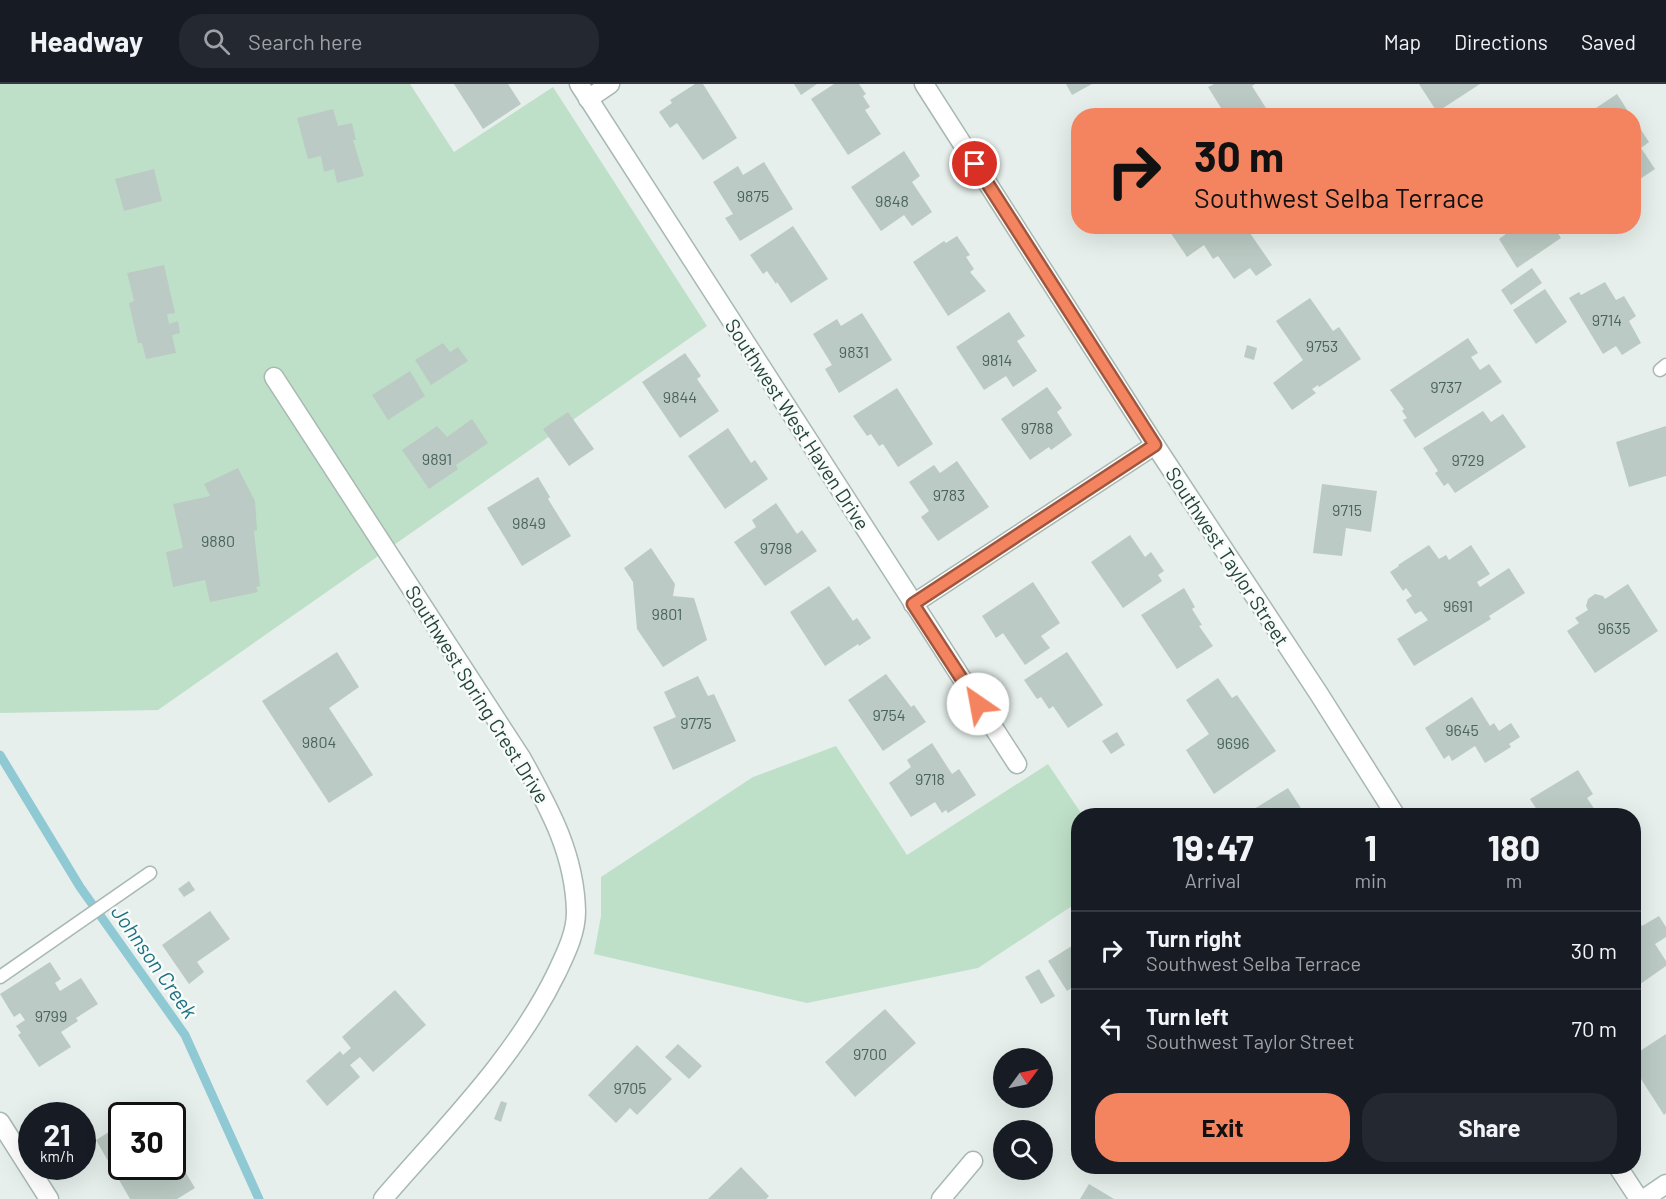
<!DOCTYPE html>
<html lang="en">
<head>
<meta charset="utf-8">
<style>
  :root { --surface:#171b24; --page:#242831; --text:#f1f3f6; --muted:#9ea1a6; --line:#363941; --accent:#f4845f }
  body { margin:0; font-family:Barlow,sans-serif; background:var(--page); color:var(--text); height:100vh; display:flex; flex-direction:column; font-size:22px; white-space:nowrap }
  * { box-sizing:border-box; margin:0 }
  p { font-size:20px; color:var(--muted) }
  .icon { flex:none; width:33px; height:33px; fill:none; stroke:currentColor; stroke-width:2; stroke-linecap:round; stroke-linejoin:round }
  .map { position:relative; flex:1; overflow:hidden }
  .side { position:absolute; left:1071px; top:724px; width:570px; height:366px; display:flex; flex-direction:column; background:var(--surface); border-radius:24px; box-shadow:0 6px 24px #0002 }
  .side>* { flex:none }
  .guide { position:absolute; left:1071px; top:24px; width:570px; height:126px; border-radius:24px; box-shadow:0 6px 24px #0002; background:#f4845f; color:#111; overflow:hidden }
  .needle { width:39px; rotate:57deg }
  .tools { position:absolute; left:993px; top:964px; display:grid; gap:12px }
  .tools a { display:grid; place-items:center; width:60px; height:60px; border-radius:50%; background:var(--surface); box-shadow:0 6px 24px #0002; font-size:30px }
  .speed { position:absolute; left:18px; top:1018px; display:flex; gap:12px; font-size:30px; font-weight:700; text-align:center }
  .speed>* { display:grid; place-content:center; width:78px; height:78px; border-radius:50%; background:var(--surface); box-shadow:0 6px 24px #0002; line-height:1 }
  .speed small { font-size:15px; font-weight:400 }
  .speed .limit { border:3px solid #111; border-radius:9px; background:#fff; color:#111 }
  .pin { position:absolute; display:grid; place-items:center; width:51px; height:51px; color:#fff; margin:-26px; border:3px solid #fff; border-radius:50%; box-shadow:0 2px 6px #0007 }
  .me { position:absolute; width:66px; margin:-33px; rotate:327deg; stroke-linejoin:round; filter:drop-shadow(0 0 4px #0008) }
  .turn { display:flex; align-items:center; gap:21px; height:126px; padding:0 24px; font-size:27px }
  .turn .icon { width:78px; height:78px; stroke-width:2.5 }
  .turn b { display:block; font-size:42px; line-height:51px }
  .eta { display:flex; justify-content:space-evenly; align-items:center; height:102px; text-align:center }
  .eta b { font-size:36px; font-weight:700; line-height:42px }
  .cta { display:flex; gap:12px; margin-top:auto; padding:12px 24px }
  .cta a { flex:1; height:69px; border-radius:24px; background:var(--accent); color:#111; font-size:24px; font-weight:700; line-height:69px; text-align:center }
  .cta a+a { background:var(--page); color:var(--text) }
  ul { padding:0; list-style:none }
  li { display:flex; align-items:center; gap:18px; height:78px; padding:0 24px; border-top:2px solid var(--line) }
  li div { flex:1 }
  li b { display:block; font-size:22px }
  li em { font-style:normal }
  header { display:flex; align-items:center; gap:36px; box-sizing:border-box; height:84px; padding:0 30px; background:var(--surface); border-bottom:2px solid var(--line) }
  header strong { font-size:28px }
  nav { display:flex; gap:33px; margin-inline-start:auto; font-size:21px }
  .search { width:420px; height:54px; background:var(--page); display:flex; align-items:center; gap:15px; box-sizing:border-box; padding:0 21px; border-radius:24px; color:var(--muted); font-size:22px }
  .map>svg:first-child { display:block }
  .green { fill:#bfe0c8 }
  .lines { fill:none; stroke-linecap:round; stroke-linejoin:round }
  .stream { stroke:#8ec9d4; stroke-width:9 }
  .building { fill:#bbcac4 }
  .service-casing { stroke:#a8b8b2; stroke-width:15 }
  .minor-casing { stroke:#a8b8b2; stroke-width:21 }
  .service { stroke:#fff; stroke-width:12 }
  .minor { stroke:#fff; stroke-width:18 }
  .route-casing { stroke:#9f563e; stroke-width:15 }
  .route { stroke:#f4845f; stroke-width:10 }
  .labels { text-anchor:middle; dominant-baseline:central; stroke-width:5; stroke-linejoin:round; paint-order:stroke }
  .number-label { font-size:16px; fill:#4a645c }
  .street-label { font-size:20px; fill:#24423a; stroke:#f7fbf9 }
  .water-label { font-size:21px; font-style:italic; fill:#1c6f80; stroke:#f7fbf9 }
</style>
</head>
<body>
<header>
<strong>Headway</strong>
<div class="search"><svg class="icon" aria-label="search" viewBox="0 0 24 24"><circle cx="10" cy="10" r="6"/><path d="M15 15l6 6"/></svg>Search here</div>
<nav><a>Map</a><a>Directions</a><a>Saved</a></nav>
</header>
<div class="map">
<svg width="1666" height="1115" viewBox="0 0 1666 1115">
  <rect width="100%" height="100%" fill="#e6efeb"/>
  <g class="green">
    <polygon points="0,0 410,0 454,68 553,3 707,242 158,626 0,629"/>
    <polygon points="836,662 907,771 1048,680 1083,732 1078,732 1078,818 978,884 807,919 594,870 601,832 601,793 753,693"/>
  </g>
  <g class="lines">
    <polyline class="stream" points="0,671 80,803 185,951 259,1115"/>
  </g>
  <g class="building">
    <polygon points="454,0 508,0 521,20 483,45"/>
    <polygon points="695,0 703,0 737,54 703,76 677,39 670,44 659,28 672,19 670,16"/>
    <polygon points="794,0 817,0 801,11"/>
    <polygon points="834,0 859,0 866,10 863,12 870,23 865,26 881,50 848,71 811,15"/>
    <polygon points="1066,0 1092,0 1072,11"/>
    <polygon points="1214,0 1255,0 1252,2 1271,32 1226,32 1208,3"/>
    <polygon points="1419,0 1480,0 1437,28"/>
    <polygon points="1617,10 1631,32 1584,32"/>
    <polygon points="333,25 338,42 352,39 356,56 353,56 364,92 337,99 334,85 324,88 321,72 308,75 297,34"/>
    <polygon points="1634,35 1649,58 1641,64 1655,85 1634,99"/>
    <polygon points="904,67 920,92 912,98 932,128 912,142 904,131 881,147 851,103"/>
    <polygon points="764,78 793,125 740,157 725,134 733,130 713,98 738,82 743,91"/>
    <polygon points="154,85 162,117 124,127 115,95"/>
    <polygon points="793,142 828,195 791,219 777,198 776,200 767,187 763,190 750,171"/>
    <polygon points="1172,142 1245,142 1272,181 1256,192 1250,184 1234,195 1218,172 1213,175 1204,161 1187,173 1168,145"/>
    <polygon points="1517,142 1553,142 1561,154 1517,184 1499,155"/>
    <polygon points="957,152 970,171 966,173 974,185 970,188 986,207 948,232 913,178 944,157 946,159"/>
    <polygon points="164,181 175,229 167,230 169,240 178,237 180,249 172,251 176,269 146,275 142,259 138,259 129,219 134,217 127,189"/>
    <polygon points="1532,184 1542,199 1511,221 1501,206"/>
    <polygon points="1605,198 1616,216 1624,212 1636,232 1629,237 1641,259 1622,271 1616,262 1603,270 1569,214 1579,208 1581,211"/>
    <polygon points="1545,205 1567,238 1536,260 1513,226"/>
    <polygon points="1310,214 1333,247 1339,243 1361,275 1319,303 1318,301 1312,305 1316,309 1292,326 1273,299 1303,276 1276,237"/>
    <polygon points="1009,228 1025,252 1017,257 1037,287 1013,303 1006,292 984,306 956,263"/>
    <polygon points="862,229 892,276 839,309 825,285 832,281 813,250 837,235 841,242"/>
    <polygon points="1468,254 1478,269 1471,273 1480,286 1489,280 1502,298 1415,354 1403,336 1407,334 1402,327 1404,325 1390,306"/>
    <polygon points="443,259 450,268 458,263 468,277 431,301 415,276"/>
    <polygon points="1247,261 1257,264 1254,276 1244,273"/>
    <polygon points="685,269 701,292 697,295 719,327 680,354 642,298"/>
    <polygon points="410,287 425,312 388,336 372,311"/>
    <polygon points="1047,303 1062,324 1057,328 1072,351 1051,366 1049,363 1030,376 1001,335"/>
    <polygon points="897,304 933,360 898,383 883,360 879,362 871,350 867,352 853,332"/>
    <polygon points="1483,327 1491,338 1503,330 1526,363 1455,409 1448,399 1444,402 1435,389 1438,387 1423,364"/>
    <polygon points="568,328 594,365 569,382 543,345"/>
    <polygon points="472,335 488,359 456,381 458,385 429,405 402,366 437,342 447,353"/>
    <polygon points="1666,342 1666,392 1629,403 1616,358"/>
    <polygon points="728,344 751,379 755,376 768,395 725,425 688,372"/>
    <polygon points="957,377 989,423 938,457 921,433 929,427 909,398 934,381 940,389"/>
    <polygon points="238,384 255,417 257,446 254,447 260,502 256,503 258,508 210,518 205,496 173,503 166,468 183,464 173,420 210,412 204,400"/>
    <polygon points="538,393 550,413 548,415 571,452 522,482 487,424"/>
    <polygon points="1322,400 1377,407 1371,448 1346,444 1342,472 1313,469"/>
    <polygon points="776,419 797,450 802,446 817,467 765,502 734,458 756,443 752,436"/>
    <polygon points="1130,451 1145,473 1151,468 1164,487 1158,491 1162,497 1123,524 1091,478"/>
    <polygon points="1429,461 1439,475 1446,471 1449,476 1471,461 1490,490 1477,498 1480,503 1509,484 1525,509 1489,532 1491,535 1414,582 1397,555 1428,536 1421,527 1415,530 1406,516 1412,512 1406,504 1403,507 1390,488 1399,482 1398,481"/>
    <polygon points="651,464 675,500 673,512 694,514 707,556 663,583 637,545 633,498 624,484"/>
    <polygon points="1033,498 1060,539 1041,552 1050,564 1025,581 1003,549 996,554 982,532"/>
    <polygon points="1628,500 1658,547 1595,589 1567,547 1579,539 1575,534 1588,526 1586,522 1588,515 1595,510 1603,512 1605,515"/>
    <polygon points="829,502 853,537 857,534 871,554 859,562 858,560 825,582 790,528"/>
    <polygon points="1184,504 1195,523 1192,525 1202,541 1199,542 1213,562 1177,585 1141,531"/>
    <polygon points="337,568 359,603 329,624 373,691 329,719 262,617"/>
    <polygon points="1067,568 1103,621 1068,644 1053,622 1049,625 1041,613 1037,615 1024,596"/>
    <polygon points="886,590 911,623 914,621 926,638 883,667 848,616"/>
    <polygon points="698,592 708,612 714,610 736,657 673,686 653,643 676,633 664,608"/>
    <polygon points="1218,594 1232,614 1237,611 1276,667 1214,710 1186,666 1209,650 1186,616"/>
    <polygon points="1472,613 1490,642 1494,639 1499,647 1511,639 1520,653 1509,660 1511,663 1485,679 1475,662 1452,677 1449,671 1444,675 1425,644"/>
    <polygon points="1117,648 1125,661 1111,670 1102,657"/>
    <polygon points="932,659 952,690 959,685 976,711 948,729 946,726 942,729 935,718 911,733 889,699 911,683 907,676"/>
    <polygon points="1578,686 1593,710 1587,714 1599,732 1541,732 1530,715"/>
    <polygon points="1288,704 1306,732 1259,732 1254,725"/>
    <polygon points="189,797 195,806 184,813 178,805"/>
    <polygon points="210,827 230,855 197,878 204,888 189,900 162,861"/>
    <polygon points="1634,829 1642,842 1659,832 1666,843 1666,853 1655,860 1666,877 1666,882 1636,903 1634,899"/>
    <polygon points="1078,858 1078,900 1067,907 1048,877"/>
    <polygon points="50,878 61,895 55,899 60,907 81,894 98,920 76,934 78,937 61,948 71,963 39,983 18,951 21,949 16,942 25,936 20,929 14,933 0,910"/>
    <polygon points="1039,885 1055,912 1041,920 1025,893"/>
    <polygon points="395,906 426,941 373,988 360,973 350,981 360,993 327,1022 306,997 340,967 343,971 351,964 342,953"/>
    <polygon points="885,925 916,959 855,1013 825,978"/>
    <polygon points="1666,950 1666,1029 1664,1031 1634,984 1634,971"/>
    <polygon points="678,960 702,982 689,995 665,973"/>
    <polygon points="637,961 672,995 637,1031 630,1024 616,1039 588,1011"/>
    <polygon points="501,1017 507,1019 501,1038 494,1035"/>
    <polygon points="122,1040 122,1083 172,1083 172,1066 195,1104 177,1115 130,1115 96,1056"/>
    <polygon points="741,1083 769,1112 766,1115 708,1115"/>
    <polygon points="1089,1100 1114,1115 1080,1115"/>
  </g>
  <g class="lines">
    <defs>
      <g id="service">
        <polyline points="1660,286 1666,281"/>
        <polyline points="0,893 150,789"/>
      </g>
      <g id="minor">
        <polyline points="579,0 1017,680"/>
        <polyline points="924,0 1155,361 1319,610 1396,732"/>
        <polyline points="588,15 610,0"/>
        <path d="M 274,293 L 522,675 C 549,724 575,770 576,828 C 576,849 566,869 557,888 C 515,975 445,1043 383,1115"/>
        <polyline points="913,520 1155,361"/>
        <polyline points="0,1038 49,1115"/>
        <polyline points="1618,1083 1639,1115"/>
        <polyline points="941,1115 973,1077"/>
        <polyline points="1644,1115 1666,1100"/>
      </g>
    </defs>
    <use href="#service" class="service-casing"/>
    <use href="#minor" class="minor-casing"/>
    <use href="#service" class="service"/>
    <use href="#minor" class="minor"/>
  </g>
  <g class="lines">
    <defs>
      <polyline id="route" points="975,80 1155,361 913,520 978,620"/>
    </defs>
    <use href="#route" class="route-casing"/>
    <use href="#route" class="route"/>
  </g>
  <g class="labels">
    <g class="number-label">
      <text x="753" y="111">9875</text>
      <text x="892" y="116">9848</text>
      <text x="1607" y="235">9714</text>
      <text x="1322" y="261">9753</text>
      <text x="854" y="267">9831</text>
      <text x="997" y="275">9814</text>
      <text x="1446" y="302">9737</text>
      <text x="680" y="312">9844</text>
      <text x="1037" y="343">9788</text>
      <text x="437" y="374">9891</text>
      <text x="1468" y="375">9729</text>
      <text x="949" y="410">9783</text>
      <text x="1347" y="425">9715</text>
      <text x="529" y="438">9849</text>
      <text x="218" y="456">9880</text>
      <text x="776" y="463">9798</text>
      <text x="1458" y="521">9691</text>
      <text x="667" y="529">9801</text>
      <text x="1614" y="543">9635</text>
      <text x="889" y="630">9754</text>
      <text x="696" y="638">9775</text>
      <text x="1462" y="645">9645</text>
      <text x="319" y="657">9804</text>
      <text x="1233" y="658">9696</text>
      <text x="930" y="694">9718</text>
      <text x="51" y="931">9799</text>
      <text x="870" y="969">9700</text>
      <text x="630" y="1003">9705</text>
    </g>
    <g class="street-label">
      <text transform="translate(798 340) rotate(57)">Southwest West Haven Drive</text>
      <text transform="translate(1228 472) rotate(57)">Southwest Taylor Street</text>
      <text transform="translate(478 610) rotate(58)">Southwest Spring Crest Drive</text>
    </g>
    <g class="water-label">
      <text transform="translate(155 877) rotate(55)">Johnson Creek</text>
    </g>
  </g>
</svg>
<div class="tools">
<a><svg class="needle" viewBox="-14 -14 28 28"><path d="M0-13l5 13h-10z" fill="#e53935"/><path d="M0 13l5-13h-10z" fill="#9ea1a6"/></svg></a>
<a><svg class="icon" aria-label="search" viewBox="0 0 24 24"><circle cx="10" cy="10" r="6"/><path d="M15 15l6 6"/></svg></a>
</div>
<div class="speed"><div>21<small>km/h</small></div><div class="limit">30</div></div>
<div class="pin" style="left:975px;top:80px;background:#d93025"><svg class="icon" aria-label="arrive" viewBox="0 0 24 24"><path d="M6 21V4h12l-3 4 3 4H6"/></svg></div>
<svg class="me" style="left:978px;top:620px" viewBox="-20 -20 40 40"><circle r="19" fill="#fff"/><path d="M0-13L10 11 0 6-10 11z" fill="#f4845f"/></svg>
<div class="guide">
<div class="turn"><svg class="icon" aria-label="right" viewBox="0 0 24 24"><path d="M7 20v-9h11M14 6l5 5-5 5"/></svg><div><b>30 m</b>Southwest Selba Terrace</div></div>
</div>
<section class="side">
<div class="eta">
<div><b>19:47</b><p>Arrival</p></div>
<div><b>1</b><p>min</p></div>
<div><b>180</b><p>m</p></div>
</div>
<ul>
<li><svg class="icon" aria-label="right" viewBox="0 0 24 24"><path d="M7 20v-9h11M14 6l5 5-5 5"/></svg><div><b>Turn right</b><p>Southwest Selba Terrace</p></div><em>30 m</em></li>
<li><svg class="icon" aria-label="left" viewBox="0 0 24 24"><path d="M17 20v-9H6M10 6l-5 5 5 5"/></svg><div><b>Turn left</b><p>Southwest Taylor Street</p></div><em>70 m</em></li>
</ul>
<div class="cta"><a>Exit</a><a>Share</a></div>
</section>
</div>
</body>
</html>
